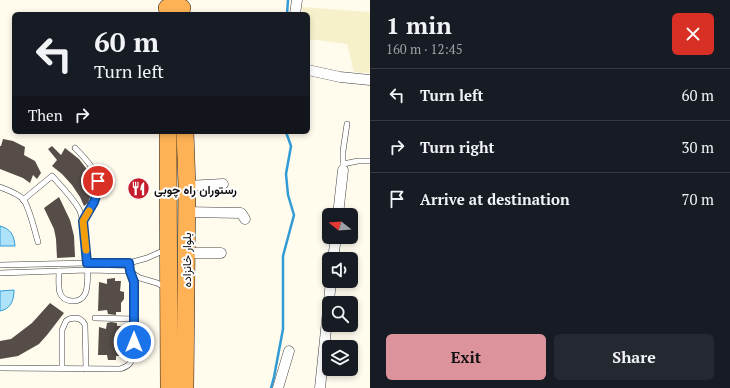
<!DOCTYPE html>
<html lang="en">
<head>
<meta charset="utf-8">
<style>
  :root { --surface:#171b24; --page:#242831; --text:#f1f3f6; --muted:#9ea1a6; --line:#363941; --accent:#dd939c }
  body { margin:0; font-family:"PT Serif",Vazirmatn,serif; background:var(--page); color:var(--text); height:100vh; display:flex; flex-direction:column; font-size:15px; white-space:nowrap }
  * { box-sizing:border-box; margin:0 }
  p { font-size:13px; color:var(--muted) }
  .icon { flex:none; width:22px; height:22px; fill:none; stroke:currentColor; stroke-width:2; stroke-linecap:round; stroke-linejoin:round }
  .map { position:relative; flex:1; overflow:hidden }
  .panel { display:flex; flex-direction:column; background:var(--surface); width:360px }
  .panel>* { flex:none }
  .hud { position:absolute; left:12px; top:12px; width:298px; height:122px; border-radius:6px; box-shadow:0 2px 6px #0003; background:#171b24; color:var(--text); overflow:hidden }
  .needle { width:26px; rotate:287deg }
  .controls { position:absolute; left:322px; top:208px; display:grid; gap:8px }
  .controls a { display:grid; place-items:center; width:36px; height:36px; border-radius:6px; background:var(--surface); box-shadow:0 2px 6px #0003; font-size:20px }
  .pin { position:absolute; display:grid; place-items:center; width:34px; height:34px; color:#fff; margin:-17px; border:2px solid #fff; border-radius:50%; box-shadow:0 1px 4px #0007 }
  .me { position:absolute; width:44px; margin:-22px; rotate:0deg; stroke-linejoin:round; filter:drop-shadow(0 0 3px #0008) }
  .turn { display:flex; align-items:center; gap:14px; height:84px; padding:0 16px; font-size:18px }
  .turn .icon { width:52px; height:52px; stroke-width:2.5 }
  .turn b { display:block; font-size:28px; line-height:34px }
  .then { display:flex; align-items:center; height:38px; padding:0 16px; background:#0003; gap:8px; font-size:15px }
  .round { display:grid; place-items:center; flex:none; width:42px; height:42px; border-radius:6px; background:var(--page) }
  .headline { display:flex; align-items:center; justify-content:space-between; height:68px; padding:0 16px }
  h1 { font-size:24px; font-weight:800; line-height:30px }
  .primary-button { display:flex; gap:8px; margin-top:auto; padding:8px 16px }
  .primary-button a { flex:1; height:46px; border-radius:6px; background:var(--accent); color:#111; font-size:16px; font-weight:800; line-height:46px; text-align:center }
  .primary-button a+a { background:var(--page); color:var(--text) }
  ul { padding:0; list-style:none }
  li { display:flex; align-items:center; gap:12px; height:52px; padding:0 16px; border-top:1px solid var(--line) }
  li div { flex:1 }
  li b { display:block; font-size:15px }
  li em { font-style:normal }
  main { display:flex; flex:1; min-height:0 }
  .map>svg:first-child { display:block }
  .farmland { fill:#f7f1cb }
  .water { fill:#aee1fa; stroke:#319bd5 }
  .lines { fill:none; stroke-linecap:round; stroke-linejoin:round }
  .stream { stroke:#319bd5; stroke-width:2.5 }
  .building { fill:#564d49 }
  .service-casing { stroke:#404040; stroke-width:6 }
  .minor-casing { stroke:#404040; stroke-width:11 }
  .trunk-casing { stroke:#1e1e1e; stroke-width:18 }
  .service { stroke:#fff; stroke-width:5 }
  .minor { stroke:#fff; stroke-width:10 }
  .trunk { stroke:#feb255; stroke-width:17 }
  .route-casing { stroke:#114b97; stroke-width:10 }
  .route { stroke:#1a73e8; stroke-width:7 }
  .slow { stroke:#f59e0b; stroke-width:7 }
  .labels { text-anchor:middle; dominant-baseline:central; stroke-width:4; stroke-linejoin:round; paint-order:stroke }
  .poi-label { font-size:12px; font-weight:bold; fill:#0d0d0d; stroke:#fff; text-anchor:start }
  .street-label { font-size:12px; fill:#0d0d0d; stroke:#fff }
</style>
</head>
<body>
<main>
<div class="map">
<svg width="370" height="388" viewBox="0 0 370 388">
  <rect width="100%" height="100%" fill="#fffbed"/>
  <polygon class="farmland" points="302,7 370,12 370,73 354,72 347,44 308,39 308,14 303,14"/>
  <g class="water">
    <path d="M 0,226 C 11,229 14,235 15,246 L 0,246 Z"/>
    <path d="M 14,290 C 14,300 11,309 0,311 L 0,291 Z"/>
  </g>
  <g class="lines">
    <g class="stream">
      <polyline points="287,14 288,0"/>
      <polyline points="271,388 274,377 283,329 283,256 294,215 288,195 286,174 291,146 286,132"/>
    </g>
  </g>
  <g class="building">
    <polygon points="3,139 13,141 25,147 24,155 35,161 41,173 37,179 33,175 30,183 23,178 0,169 0,146 1,146"/>
    <polygon points="52,146 61,155 65,148 79,159 92,176 93,189 88,203 84,206 80,197 72,185 62,174 52,166 57,160 48,149"/>
    <polygon points="59,197 70,220 74,236 75,257 57,258 56,239 54,229 44,208"/>
    <polygon points="115,278 115,281 121,281 120,291 124,292 124,299 121,303 121,312 116,312 116,315 108,314 107,310 98,311 99,282 107,284 107,279"/>
    <polygon points="50,303 64,313 47,335 39,344 18,356 0,359 0,341 11,339 32,323"/>
    <polygon points="111,322 117,323 117,326 121,326 120,336 124,337 124,344 121,348 121,356 116,356 116,360 108,360 107,355 98,355 99,327 106,329 107,323"/>
  </g>
  <g class="lines">
    <defs>
      <g id="service">
        <path d="M 75,148 C 104,177 103,186 83,221"/>
        <polyline points="343,164 343,151 347,124"/>
        <polyline points="343,167 343,164 358,161 370,161"/>
        <path d="M 0,187 C 7,190 17,193 23,199 C 29,206 35,232 38,242"/>
        <path d="M 23,200 L 52,176 C 61,186 72,197 79,209 C 85,221 91,283 85,294 C 80,304 64,303 60,293 C 58,287 59,278 59,271"/>
        <polyline points="0,265 87,263 129,263 147,258 165,250"/>
        <polyline points="0,273 87,270 129,271 140,278 157,283 165,287"/>
        <polyline points="95,318 133,319"/>
        <path d="M 0,368 L 120,369 C 129,366 132,363 134,353 L 134,282 L 129,271 L 129,263"/>
        <path d="M 62,368 L 62,330 L 66,321 L 69,319 C 76,317 82,318 85,325 L 86,369"/>
      </g>
      <g id="minor">
        <polyline points="295,14 297,0"/>
        <polyline points="308,70 340,77 370,80"/>
        <polyline points="187,186 223,184"/>
        <polyline points="186,212 241,213 245,219"/>
        <polyline points="338,215 343,170"/>
        <polyline points="186,253 221,253"/>
        <polyline points="333,259 336,237"/>
        <polyline points="278,388 289,351"/>
        <polyline points="320,388 331,281"/>
      </g>
      <g id="trunk">
        <polyline points="167,8 182,8"/>
        <polyline points="168,132 169,388"/>
        <polyline points="185,132 187,186 185,388"/>
      </g>
    </defs>
    <use href="#service" class="service-casing"/>
    <use href="#minor" class="minor-casing"/>
    <use href="#trunk" class="trunk-casing"/>
    <use href="#service" class="service"/>
    <use href="#minor" class="minor"/>
    <use href="#trunk" class="trunk"/>
  </g>
  <g class="lines">
    <defs>
      <polyline id="route" points="98,181 97,193 94,202 83,221 87,263 129,263 130,271 134,282 134,342"/>
    </defs>
    <use href="#route" class="route-casing"/>
    <use href="#route" class="route"/>
    <polyline class="slow" points="86,250 83,221 89,211"/>
  </g>
  <defs>
    <symbol id="restaurant-disc" viewBox="-11 -11 22 22"><circle r="9.5" fill="#c51d2d" stroke="#fff"/><path d="M-5-6h1v4h1v-4h1v4h1v-4h1v5L-1.5 .5V6h-2V.5L-5-1ZM5-6V6H3V1.5H1.5Q1.5-4 5-6Z" fill="#fff"/></symbol>
  </defs>
  <g fill-rule="evenodd">
    <use href="#restaurant-disc" x="126" y="176" width="25" height="25"/>
  </g>
  <g class="labels">
    <g class="poi-label">
      <text x="154" y="189">رستوران راه چوبی</text>
    </g>
    <g class="street-label">
      <text transform="translate(186 260) rotate(-90)">بلوار خانزاده</text>
    </g>
  </g>
</svg>
<div class="controls">
<a><svg class="needle" viewBox="-14 -14 28 28"><path d="M0-13l5 13h-10z" fill="#e53935"/><path d="M0 13l5-13h-10z" fill="#9ea1a6"/></svg></a>
<a><svg class="icon" aria-label="sound" viewBox="0 0 24 24"><path d="M4 9h4l5-4v14l-5-4H4zM17 9q2 3 0 6"/></svg></a>
<a><svg class="icon" aria-label="search" viewBox="0 0 24 24"><circle cx="10" cy="10" r="6"/><path d="M15 15l6 6"/></svg></a>
<a><svg class="icon" aria-label="layers" viewBox="0 0 24 24"><path d="M12 4l9 5-9 5-9-5zM3 14l9 5 9-5"/></svg></a>
</div>
<div class="pin" style="left:98px;top:181px;background:#d93025"><svg class="icon" aria-label="arrive" viewBox="0 0 24 24"><path d="M6 21V4h12l-3 4 3 4H6"/></svg></div>
<svg class="me" style="left:134px;top:342px" viewBox="-20 -20 40 40"><circle r="17" fill="#1a73e8" stroke="#fff" stroke-width="3"/><path d="M0-11L8 9 0 5-8 9z" fill="#fff"/></svg>
<div class="hud">
<div class="turn"><svg class="icon" aria-label="left" viewBox="0 0 24 24"><path d="M17 20v-9H6M10 6l-5 5 5 5"/></svg><div><b>60 m</b>Turn left</div></div>
<div class="then">Then<svg class="icon" aria-label="right" viewBox="0 0 24 24"><path d="M7 20v-9h11M14 6l5 5-5 5"/></svg></div>
</div>
</div>
<section class="panel">
<div class="headline"><div><h1>1 min</h1><p>160 m · 12:45</p></div><a class="round" style="background:#d93025;color:#fff"><svg class="icon" aria-label="close" viewBox="0 0 24 24"><path d="M6 6l12 12M18 6L6 18"/></svg></a></div>
<ul>
<li><svg class="icon" aria-label="left" viewBox="0 0 24 24"><path d="M17 20v-9H6M10 6l-5 5 5 5"/></svg><div><b>Turn left</b></div><em>60 m</em></li>
<li><svg class="icon" aria-label="right" viewBox="0 0 24 24"><path d="M7 20v-9h11M14 6l5 5-5 5"/></svg><div><b>Turn right</b></div><em>30 m</em></li>
<li><svg class="icon" aria-label="arrive" viewBox="0 0 24 24"><path d="M6 21V4h12l-3 4 3 4H6"/></svg><div><b>Arrive at destination</b></div><em>70 m</em></li>
</ul>
<div class="primary-button"><a>Exit</a><a>Share</a></div>
</section>
</main>
</body>
</html>
